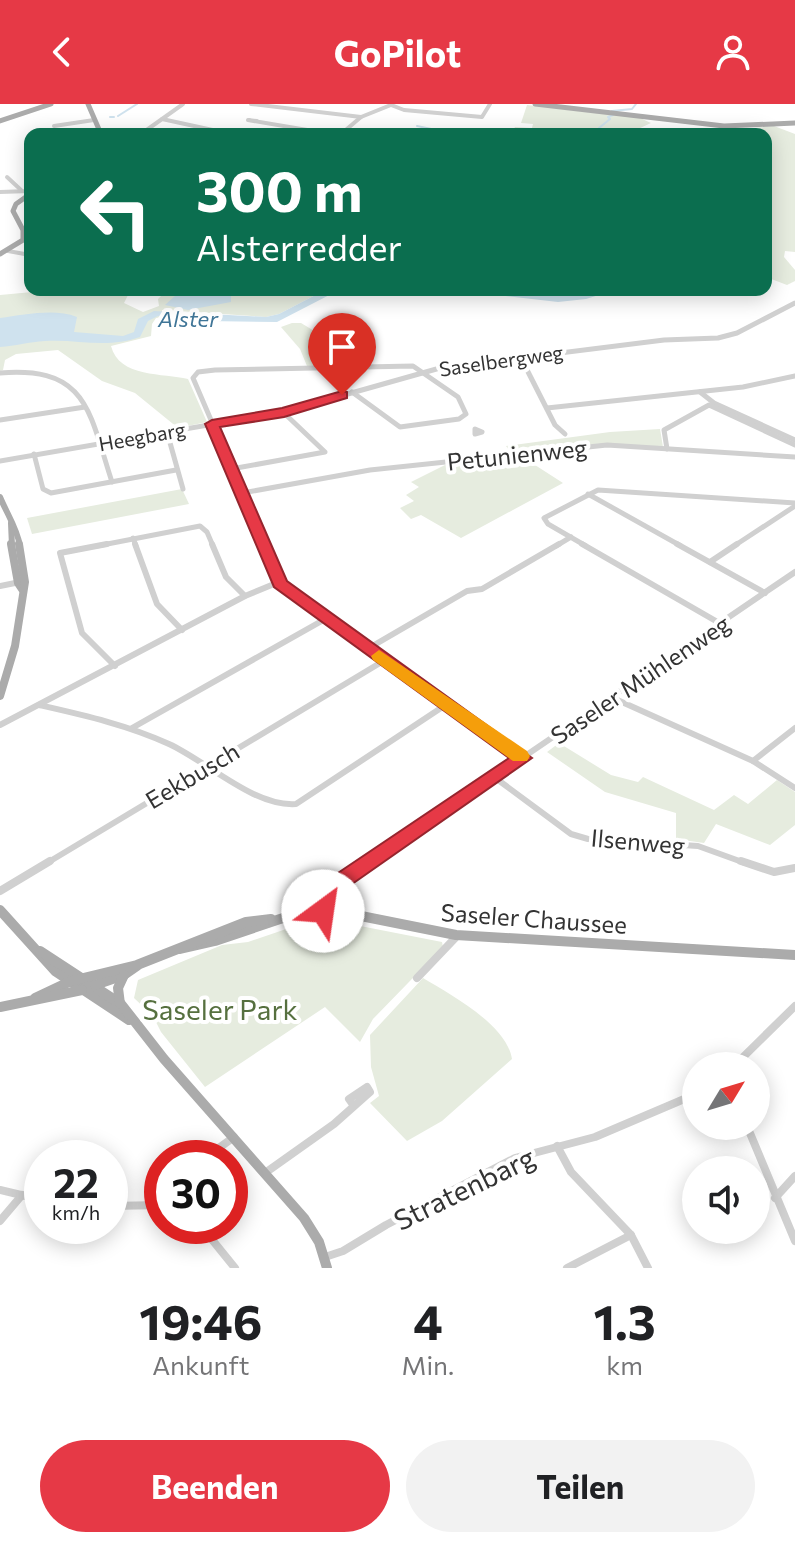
<!DOCTYPE html>
<html lang="de">
<head>
<meta charset="utf-8">
<style>
  :root { --surface:#fff; --page:#f2f2f2; --text:#202124; --muted:#757577; --accent:#e63946 }
  body { margin:0; font-family:Commissioner,sans-serif; background:var(--page); color:var(--text); height:100vh; display:flex; flex-direction:column; font-size:30px; white-space:nowrap }
  * { box-sizing:border-box; margin:0 }
  p { font-size:26px; color:var(--muted) }
  .icon { flex:none; width:44px; height:44px; fill:none; stroke:currentColor; stroke-width:2; stroke-linecap:round; stroke-linejoin:round }
  .map { position:relative; height:1164px; overflow:hidden }
  .panel { display:flex; flex-direction:column; background:var(--surface); flex:1 }
  .panel>* { flex:none }
  .top-card { position:absolute; left:24px; top:24px; width:748px; height:168px; border-radius:16px; box-shadow:0 4px 20px #0003; background:#0b6e4f; color:#fff; overflow:hidden }
  .needle { width:52px; rotate:52deg }
  .buttons { position:absolute; left:682px; top:948px; display:grid; gap:16px }
  .buttons a { display:grid; place-items:center; width:88px; height:88px; border-radius:50%; background:var(--surface); box-shadow:0 4px 20px #0003; font-size:40px }
  .speed { position:absolute; left:24px; top:1036px; display:flex; gap:16px; font-size:40px; font-weight:700; text-align:center }
  .speed>* { display:grid; place-content:center; width:104px; height:104px; border-radius:50%; background:var(--surface); box-shadow:0 4px 20px #0003; line-height:1 }
  .speed small { font-size:20px; font-weight:400 }
  .speed .limit { border:12px solid #d22; background:#fff; color:#111 }
  .pin { position:absolute; display:grid; place-items:center; width:68px; height:68px; color:#fff; margin:-82px -34px; border-radius:50% 50% 50% 0; rotate:-45deg; box-shadow:0 0 8px #0007 }
  .pin .icon { rotate:45deg }
  .me { position:absolute; width:88px; margin:-44px; rotate:31deg; stroke-linejoin:round; filter:drop-shadow(0 0 6px #0008) }
  .turn { display:flex; align-items:center; gap:28px; height:168px; padding:0 40px; font-size:36px }
  .turn .icon { width:104px; height:104px; stroke-width:2.5 }
  .turn b { display:block; font-size:56px; line-height:68px }
  .eta { display:flex; justify-content:space-evenly; align-items:center; height:136px; text-align:center }
  .eta b { font-size:48px; font-weight:700; line-height:56px }
  .cta { display:flex; gap:16px; margin-top:auto; padding:16px 40px }
  .cta a { flex:1; height:92px; border-radius:48px; background:var(--accent); color:#fff; font-size:32px; font-weight:700; line-height:92px; text-align:center }
  .cta a+a { background:var(--page); color:var(--text) }
  header { display:flex; justify-content:space-between; align-items:center; height:104px; padding:0 40px; background:var(--accent); color:#fff; font-size:36px; font-weight:700 }
  .map>svg:first-child { display:block }
  .green { fill:#e6ecdf }
  .water { fill:#cfe2ee }
  .lines { fill:none; stroke-linecap:round; stroke-linejoin:round }
  .stream { stroke:#cfe2ee; stroke-width:2 }
  .minor-far3 { stroke:#d0d0d0; stroke-width:4 }
  .minor-far2 { stroke:#d0d0d0; stroke-width:5 }
  .minor-far1 { stroke:#d0d0d0; stroke-width:6 }
  .minor { stroke:#d0d0d0; stroke-width:8 }
  .major-far3 { stroke:#ababab; stroke-width:5 }
  .major-far2 { stroke:#ababab; stroke-width:6 }
  .major-far1 { stroke:#ababab; stroke-width:8 }
  .major { stroke:#ababab; stroke-width:10 }
  .route { fill:#e63946; stroke:#96252e; stroke-width:2 }
  .slow { fill:#f59e0b }
  .labels { text-anchor:middle; dominant-baseline:central; stroke-width:8; stroke-linejoin:round; paint-order:stroke }
  .far-street-label { font-size:20px; fill:#333; stroke:#fff }
  .far-water-label { font-size:22px; font-style:italic; fill:#3f7597; stroke:#fff }
  .street-label { font-size:24px; fill:#333; stroke:#fff }
  .near-park-label { font-size:28px; fill:#56703f; stroke:#fff }
  .near-street-label { font-size:28px; fill:#333; stroke:#fff }
</style>
</head>
<body>
<header><svg class="icon" aria-label="back" viewBox="0 0 24 24"><path d="M15 5l-7 7 7 7"/></svg>GoPilot<svg class="icon" aria-label="person" viewBox="0 0 24 24"><circle cx="12" cy="8" r="4"/><path d="M4 21q1-7 8-7t8 7"/></svg></header>
<div class="map">
<svg width="795" height="1164" viewBox="0 0 795 1164">
  <rect width="100%" height="100%" fill="#fff"/>
  <g class="green">
    <polygon points="527,1 640,14 651,19 627,30 511,30 515,23 532,24 533,20 521,19"/>
    <polygon points="774,22 795,30 795,148 785,147 784,153 795,166 795,177 787,181 766,173 766,30 750,30 746,25"/>
    <path d="M 54,186 L 122,186 L 129,189 L 124,199 L 143,208 L 159,202 L 158,195 L 161,192 L 182,186 L 325,186 L 279,210 L 266,213 L 162,206 L 163,213 L 156,214 L 152,220 L 151,232 L 111,242 C 119,274 164,269 188,275 L 207,318 L 178,324 L 135,289 L 102,277 L 58,246 L 16,250 L 5,256 L 3,266 L 0,267 L 0,191 Z"/>
    <polygon points="292,219 301,219 316,228 309,235 329,250 337,261 307,262 300,245 281,223"/>
    <polygon points="660,325 663,343 630,341 511,349 506,342 610,328"/>
    <polygon points="521,352 563,379 461,434 421,411 411,415 400,404 414,397 406,391 419,383 411,378 449,359"/>
    <polygon points="182,385 189,400 32,430 27,414"/>
    <polygon points="559,639 611,671 638,678 643,673 714,706 734,691 748,700 777,676 795,688 795,721 770,741 716,720 704,739 676,735 676,709 605,688 547,648"/>
    <polygon points="332,820 350,820 442,838 443,843 373,915 360,938 325,903 205,983 161,928 153,912 134,894 138,876 222,841 248,838 295,822 313,825"/>
    <path d="M 423,874 C 450,890 507,921 512,955 L 442,1017 L 407,1037 L 370,999 L 379,992 L 371,963 L 370,931 Z"/>
  </g>
  <g class="water">
    <path d="M 325,186 L 339,186 L 277,218 L 206,217 L 158,212 L 148,217 L 140,233 C 106,245 79,235 45,237 C 29,238 15,242 0,243 L 0,214 C 24,211 54,204 77,213 L 74,228 L 123,232 L 134,228 L 138,215 L 154,207 L 266,213 L 279,210 Z"/>
    <polygon points="454,186 556,192 615,186 586,195 558,198"/>
    <polygon points="223,189 231,191 231,198 188,206 165,201 175,192"/>
  </g>
  <g class="lines">
    <g class="stream">
      <polyline points="118,12 137,0"/>
      <polyline points="110,13 114,13"/>
      <polyline points="417,22 455,30"/>
      <polyline points="609,30 599,24 610,15 608,13 613,11 612,7 632,5 636,0"/>
    </g>
    <g class="minor-far3">
      <polyline points="251,0 361,13"/>
      <polyline points="391,1 404,6 482,13 490,0"/>
      <polyline points="162,15 231,30"/>
      <polyline points="257,17 248,16 331,30"/>
      <polyline points="54,22 94,16"/>
      <polyline points="345,26 365,30"/>
      <polyline points="141,30 183,0"/>
      <polyline points="341,30 361,13 391,1"/>
      <polyline points="375,30 385,27 399,30"/>
      <polyline points="7,73 21,86"/>
      <polyline points="0,88 30,87"/>
      <polyline points="8,147 30,151"/>
      <polyline points="30,159 30,168"/>
    </g>
    <g class="minor-far2">
      <polyline points="521,254 555,321 565,330"/>
      <path d="M 0,269 C 88,262 89,308 112,378"/>
      <polyline points="700,288 714,299 795,336"/>
      <polyline points="547,304 743,283 795,272"/>
      <polyline points="0,316 85,303"/>
      <polygon points="475,325 482,328 475,330"/>
      <polyline points="167,328 183,385"/>
      <polyline points="667,345 664,326 709,301 795,341"/>
      <polyline points="34,350 43,385 51,389 176,366"/>
      <polyline points="0,357 284,308 440,264 664,236 718,234 737,229 795,199"/>
      <polyline points="231,365 325,348 284,309"/>
      <polyline points="242,389 370,366 607,341 795,353"/>
      <polyline points="588,390 681,442"/>
      <polyline points="133,434 136,442"/>
      <polyline points="97,442 200,422 207,428 213,442"/>
      <polyline points="265,442 193,274 198,268 215,266 413,262 458,293 466,310 459,315 400,323 352,288"/>
      <polyline points="556,442 571,433"/>
      <polyline points="586,442 548,420 544,414 598,386 795,399"/>
      <polyline points="734,442 795,402"/>
    </g>
    <g class="minor-far1">
      <polyline points="107,440 60,449 82,529 115,562"/>
      <polyline points="135,440 157,500 182,526"/>
      <polyline points="212,440 226,473 245,492"/>
      <polyline points="264,440 282,483 522,654"/>
      <polyline points="582,440 721,520"/>
      <polyline points="677,440 765,489"/>
      <polyline points="710,458 737,440"/>
      <polyline points="0,482 20,478"/>
      <polyline points="369,544 467,487 482,485 559,440"/>
      <polyline points="613,594 753,657 795,684"/>
      <path d="M 39,601 C 83,611 128,621 169,640 C 208,658 254,703 296,700 L 447,600"/>
      <polyline points="0,621 245,492 279,478"/>
      <polyline points="132,624 327,514"/>
      <polyline points="753,657 795,624"/>
      <polyline points="494,673 571,730 588,735 698,742 745,759"/>
      <polyline points="47,759 385,556"/>
      <polyline points="368,759 795,468"/>
    </g>
    <g class="minor">
      <polyline points="741,757 774,768 795,764"/>
      <polyline points="0,787 50,757"/>
      <polyline points="310,808 313,797 371,757"/>
      <polyline points="417,874 458,831"/>
      <polyline points="734,962 795,902"/>
      <polyline points="747,1022 795,1137"/>
      <polyline points="557,1042 571,1068 631,1131 648,1164"/>
      <polyline points="205,1054 234,1033"/>
      <polyline points="265,1069 334,1020 370,988 367,983 349,995 354,1002"/>
      <polyline points="0,1086 42,1096"/>
      <polyline points="775,1094 795,1072"/>
      <polyline points="110,1102 162,1101"/>
      <polyline points="0,1117 22,1091"/>
      <polyline points="201,1122 235,1164"/>
      <polyline points="325,1153 343,1147 386,1121 515,1054 595,1033 696,990"/>
      <polyline points="567,1164 631,1131"/>
    </g>
    <g class="major-far3">
      <polyline points="88,0 101,30"/>
      <polyline points="535,0 724,22 795,19"/>
      <polyline points="0,17 51,0"/>
      <polyline points="0,150 23,136 23,126 13,107 16,100 30,90"/>
    </g>
    <g class="major-far2">
      <path d="M 0,393 C 7,410 17,424 20,442"/>
      <polyline points="11,419 12,442"/>
    </g>
    <g class="major-far1">
      <polyline points="11,440 18,479 22,485"/>
      <polyline points="0,592 15,542 25,478 19,440"/>
    </g>
    <g class="major">
      <polyline points="0,806 55,867 129,916"/>
      <polyline points="180,845 215,837 283,814 336,807 456,831 795,851"/>
      <polyline points="40,847 121,900 164,955 304,1114 319,1138 327,1164"/>
      <polyline points="95,881 124,871 137,862"/>
      <polyline points="35,894 71,877 137,861 246,818 271,815"/>
      <polyline points="120,900 118,884 124,871"/>
      <polyline points="0,903 82,886"/>
    </g>
  </g>
  <polygon class="route" points="342,287 347,288 347,294 284,313 220,323 287,477 532,654 335,792 331,813 323,816 316,813 313,807 317,783 509,654 274,483 205,320 212,316 282,304"/>
  <polygon class="slow" points="379,546 527,647 530,652 527,657 513,657 373,556 371,552"/>
  <g class="labels">
    <g class="far-street-label">
      <text transform="translate(501 256) rotate(-8)">Saselbergweg</text>
      <text transform="translate(142 332) rotate(-10)">Heegbarg</text>
    </g>
    <g class="far-water-label">
      <text x="188" y="214">Alster</text>
    </g>
    <g class="street-label">
      <text transform="translate(517 350) rotate(-6)">Petunienweg</text>
      <text transform="translate(640 575) rotate(-34)">Saseler Mühlenweg</text>
      <text transform="translate(192 671) rotate(-31)">Eekbusch</text>
      <text transform="translate(638 737) rotate(5)">Ilsenweg</text>
      <text transform="translate(534 814) rotate(4)">Saseler Chaussee</text>
    </g>
    <g class="near-park-label">
      <text x="220" y="905">Saseler Park</text>
    </g>
    <g class="near-street-label">
      <text transform="translate(464 1084) rotate(-26)">Stratenbarg</text>
    </g>
  </g>
</svg>
<div class="buttons">
<a><svg class="needle" viewBox="-14 -14 28 28"><path d="M0-13l5 13h-10z" fill="#e53935"/><path d="M0 13l5-13h-10z" fill="#757577"/></svg></a>
<a><svg class="icon" aria-label="sound" viewBox="0 0 24 24"><path d="M4 9h4l5-4v14l-5-4H4zM17 9q2 3 0 6"/></svg></a>
</div>
<div class="speed"><div>22<small>km/h</small></div><div class="limit">30</div></div>
<div class="pin" style="left:342px;top:291px;background:#d93025"><svg class="icon" aria-label="arrive" viewBox="0 0 24 24"><path d="M6 21V4h12l-3 4 3 4H6"/></svg></div>
<svg class="me" style="left:323px;top:807px" viewBox="-20 -20 40 40"><circle r="19" fill="#fff"/><path d="M0-13L10 11 0 6-10 11z" fill="#e63946"/></svg>
<div class="top-card">
<div class="turn"><svg class="icon" aria-label="left" viewBox="0 0 24 24"><path d="M17 20v-9H6M10 6l-5 5 5 5"/></svg><div><b>300 m</b>Alsterredder</div></div>
</div>
</div>
<section class="panel">
<div class="eta">
<div><b>19:46</b><p>Ankunft</p></div>
<div><b>4</b><p>Min.</p></div>
<div><b>1.3</b><p>km</p></div>
</div>
<div class="cta"><a>Beenden</a><a>Teilen</a></div>
</section>
</body>
</html>
